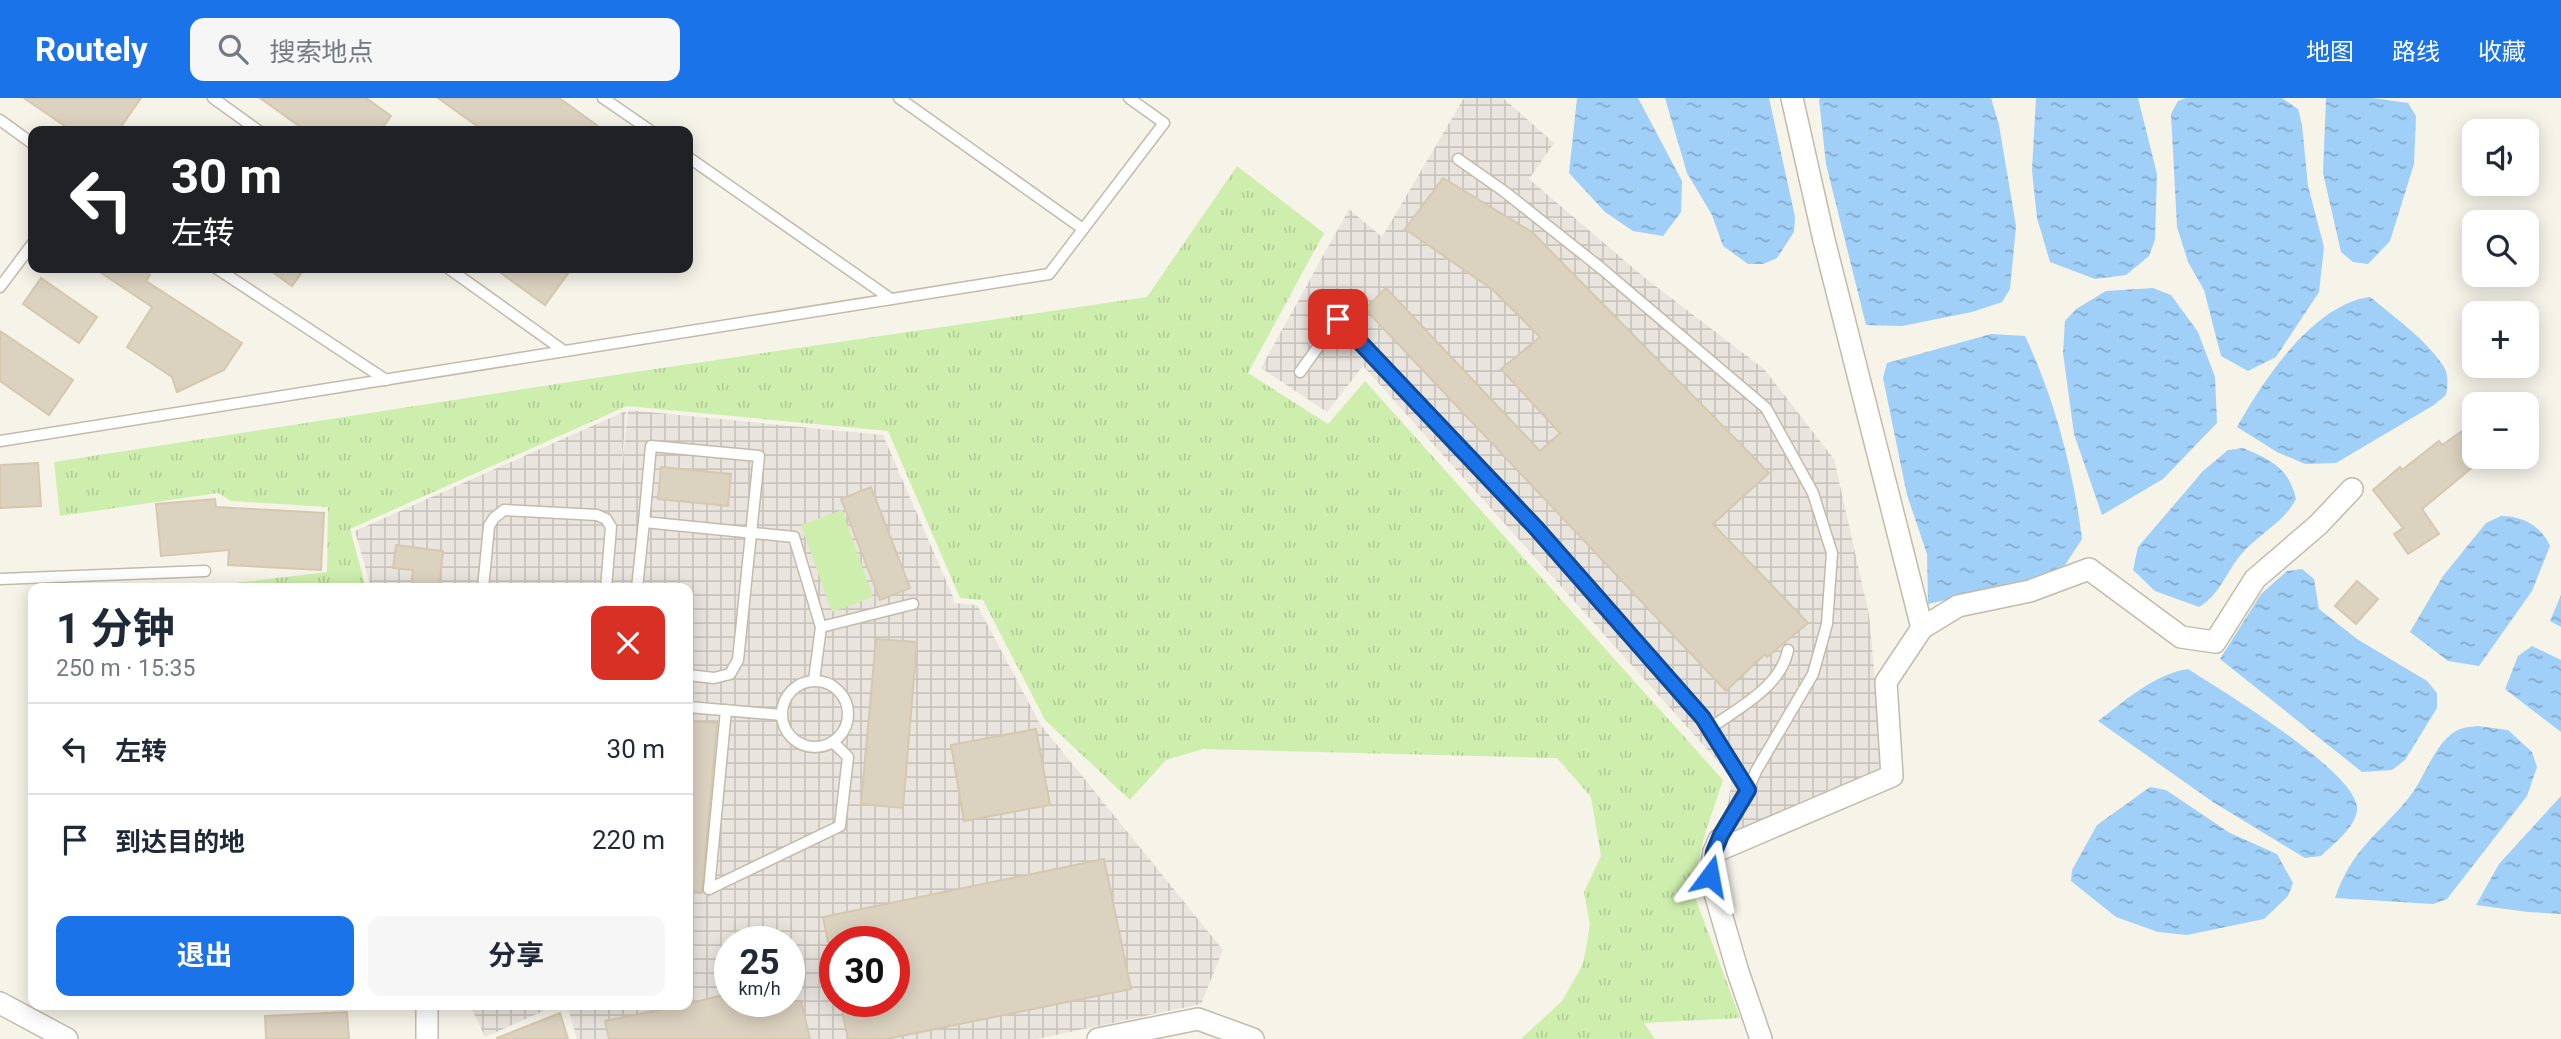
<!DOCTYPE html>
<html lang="zh">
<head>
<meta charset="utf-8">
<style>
  :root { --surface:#fff; --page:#f6f6f7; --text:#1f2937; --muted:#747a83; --line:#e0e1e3; --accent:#1a73e8 }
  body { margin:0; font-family:Roboto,"Noto Sans SC",sans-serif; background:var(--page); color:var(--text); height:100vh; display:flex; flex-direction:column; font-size:26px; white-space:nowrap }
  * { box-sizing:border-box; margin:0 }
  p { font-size:23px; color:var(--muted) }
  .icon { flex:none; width:38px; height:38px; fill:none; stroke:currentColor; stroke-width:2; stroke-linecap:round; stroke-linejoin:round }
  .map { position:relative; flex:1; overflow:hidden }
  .side { position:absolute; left:28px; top:485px; width:665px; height:427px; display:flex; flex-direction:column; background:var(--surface); border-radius:14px; box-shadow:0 4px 18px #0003 }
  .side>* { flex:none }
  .top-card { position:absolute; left:28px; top:28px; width:665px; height:147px; border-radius:14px; box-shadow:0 4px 18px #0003; background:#202124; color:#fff; overflow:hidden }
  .controls { position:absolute; left:2462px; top:21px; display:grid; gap:14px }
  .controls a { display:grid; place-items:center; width:77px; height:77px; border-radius:14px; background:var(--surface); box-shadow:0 4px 18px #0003; font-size:35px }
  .speed { position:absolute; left:714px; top:828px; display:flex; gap:14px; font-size:35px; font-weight:700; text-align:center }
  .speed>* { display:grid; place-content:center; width:91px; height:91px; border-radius:50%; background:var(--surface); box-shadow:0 4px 18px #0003; line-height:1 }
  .speed small { font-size:18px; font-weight:400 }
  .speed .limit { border:10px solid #d22; background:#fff; color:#111 }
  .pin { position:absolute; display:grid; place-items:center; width:60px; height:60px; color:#fff; margin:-30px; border-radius:14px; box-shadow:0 4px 10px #0006 }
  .me { position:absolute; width:77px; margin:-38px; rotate:13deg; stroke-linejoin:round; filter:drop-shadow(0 0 5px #0008) }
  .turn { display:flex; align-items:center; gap:24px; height:147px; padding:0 28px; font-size:32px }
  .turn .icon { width:91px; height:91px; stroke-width:2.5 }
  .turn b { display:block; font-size:49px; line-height:60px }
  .round { display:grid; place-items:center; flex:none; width:74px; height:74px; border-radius:14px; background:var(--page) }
  .overview { display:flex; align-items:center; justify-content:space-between; height:119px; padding:0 28px }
  h1 { font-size:42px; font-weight:700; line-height:52px }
  .action { display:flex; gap:14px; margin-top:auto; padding:14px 28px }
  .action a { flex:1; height:80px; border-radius:14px; background:var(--accent); color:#fff; font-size:28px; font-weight:700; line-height:80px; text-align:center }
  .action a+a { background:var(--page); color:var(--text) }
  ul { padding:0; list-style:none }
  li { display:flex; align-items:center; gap:21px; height:91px; padding:0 28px; border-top:2px solid var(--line) }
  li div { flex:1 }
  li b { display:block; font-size:26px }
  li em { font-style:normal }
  header { display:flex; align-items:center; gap:42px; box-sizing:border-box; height:98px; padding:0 35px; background:var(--accent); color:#fff }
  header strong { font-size:33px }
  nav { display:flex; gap:38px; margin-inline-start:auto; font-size:24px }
  .search { width:490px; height:63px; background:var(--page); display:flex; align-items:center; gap:18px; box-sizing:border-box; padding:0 24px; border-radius:14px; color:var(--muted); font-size:26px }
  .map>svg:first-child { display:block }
  .industrial { fill:url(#industrial-grid); fill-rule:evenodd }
  .grass { fill:url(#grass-tufts) }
  .garden { fill:#ceeeae }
  .water { fill:url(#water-ripples) }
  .building { fill:#dcd2c0; stroke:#d5c8af; stroke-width:2 }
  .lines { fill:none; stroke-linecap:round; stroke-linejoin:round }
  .service-casing { stroke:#c3bbaa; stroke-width:13 }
  .minor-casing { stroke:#c3bbaa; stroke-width:24 }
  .service { stroke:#fff; stroke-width:10 }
  .minor { stroke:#fff; stroke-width:21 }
  .route-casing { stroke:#114b97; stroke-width:18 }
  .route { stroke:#1a73e8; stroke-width:12 }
</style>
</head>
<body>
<header>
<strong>Routely</strong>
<div class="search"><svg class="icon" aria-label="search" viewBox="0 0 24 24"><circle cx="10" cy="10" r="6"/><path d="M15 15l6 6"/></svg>搜索地点</div>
<nav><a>地图</a><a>路线</a><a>收藏</a></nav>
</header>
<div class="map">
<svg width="2561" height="941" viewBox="0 0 2561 941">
  <defs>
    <pattern id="industrial-grid" width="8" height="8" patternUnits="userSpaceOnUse" patternTransform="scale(1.75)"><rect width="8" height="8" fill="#e9e4dd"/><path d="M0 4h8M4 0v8" fill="none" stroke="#c9c5be"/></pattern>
    <pattern id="grass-tufts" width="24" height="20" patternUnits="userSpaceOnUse" patternTransform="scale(1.75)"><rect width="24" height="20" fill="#ceeeae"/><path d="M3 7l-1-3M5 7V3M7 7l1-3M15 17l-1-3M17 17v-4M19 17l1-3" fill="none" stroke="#b2cd96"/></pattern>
    <pattern id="water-ripples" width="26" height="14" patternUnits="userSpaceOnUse" patternTransform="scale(1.75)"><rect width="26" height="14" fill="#a0d0f8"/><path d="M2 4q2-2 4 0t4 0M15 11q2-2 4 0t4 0" fill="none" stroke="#84aaca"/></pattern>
  </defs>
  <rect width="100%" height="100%" fill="#f6f3e9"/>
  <g class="industrial">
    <polygon points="1464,0 1503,0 1554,45 1529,81 1645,180 1764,271 1834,361 1869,517 1884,677 1724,749 1718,725 1728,706 1732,679 1363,268 1327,314 1261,270 1349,111 1382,139"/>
    <path d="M 628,312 L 883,337 L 954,501 L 953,505 L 977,507 L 1040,626 L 1223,852 L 1201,906 L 1037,941 L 577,941 L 567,907 L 688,906 L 688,490 L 371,490 L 355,433 L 626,313 L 620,388 ZM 730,844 L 789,844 L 789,903 L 730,903 ZM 835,844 L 894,844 L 894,903 L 835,903 Z"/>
    <polygon points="470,907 557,907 485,939"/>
  </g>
  <polygon class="grass" points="1237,68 1324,135 1248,275 1328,326 1365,283 1723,682 1704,739 1692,791 1740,920 1644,925 1655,941 1521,941 1562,903 1583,866 1590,827 1584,794 1601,758 1591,699 1557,660 1203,651 1166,662 1130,702 1045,622 983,502 960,500 888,333 627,308 350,431 366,490 195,490 327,474 328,409 231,403 218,395 60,418 54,364 621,276 1147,199"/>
  <polygon class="garden" points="842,412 873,499 832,514 801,427"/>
  <g class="water">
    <polygon points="1577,0 1638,0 1682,83 1681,114 1663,138 1633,133 1605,114 1569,75"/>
    <polygon points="1665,0 1769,0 1795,119 1794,134 1777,160 1763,166 1748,166 1723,148 1712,117 1687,75"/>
    <polygon points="1821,0 1991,0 1999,27 2016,128 2010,191 2002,204 1972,214 1902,228 1866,227 1826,66 1819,1"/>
    <polygon points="2036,0 2138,0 2157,76 2155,142 2149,158 2126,177 2095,181 2050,164 2037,120 2032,72"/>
    <polygon points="2186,0 2282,0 2298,11 2302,27 2308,88 2324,149 2319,194 2276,259 2248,273 2221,258 2204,192 2188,164 2177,129 2171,16 2178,3"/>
    <polygon points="2326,0 2373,0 2408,5 2416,18 2414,66 2390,143 2368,166 2353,164 2341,154 2323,75"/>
    <polygon points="2153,190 2171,197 2198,234 2215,279 2217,325 2163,381 2102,417 2074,336 2063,255 2065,223 2076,211 2106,193"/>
    <path d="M 2370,199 C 2393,218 2425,241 2442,266 C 2449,275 2448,287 2446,297 L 2434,307 L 2336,365 L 2305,366 L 2277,354 L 2237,329 C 2263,283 2313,206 2370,199 Z"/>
    <path d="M 1991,236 L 2025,238 C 2055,302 2073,371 2082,441 L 2065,467 L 2037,481 L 1928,506 L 1927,456 L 1907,397 L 1883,280 L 1887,265 Z"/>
    <path d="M 2243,350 C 2271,362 2289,370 2296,401 C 2283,426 2256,437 2239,459 C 2225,477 2219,497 2199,509 L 2155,493 L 2133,472 L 2138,449 L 2203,373 L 2228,352 Z"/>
    <path d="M 2501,418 C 2523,418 2541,428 2550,448 L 2532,493 L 2479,568 L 2448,563 L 2410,534 L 2443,478 L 2486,425 Z"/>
    <polygon points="2302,471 2314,481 2319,511 2357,541 2427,583 2437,595 2437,610 2405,662 2392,672 2362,674 2220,561 2261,496 2287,473"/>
    <polygon points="2561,497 2561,529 2550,523"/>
    <polygon points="2532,548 2561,562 2561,634 2505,591 2518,558"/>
    <path d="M 2188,571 C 2219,591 2363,677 2357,713 C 2354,731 2333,746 2321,758 L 2305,760 L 2213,704 L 2098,623 C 2125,603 2154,576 2188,571 Z"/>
    <path d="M 2478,628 L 2508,632 L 2532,654 L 2537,669 L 2527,698 L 2447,801 L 2433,806 L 2335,800 C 2352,751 2376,739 2407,702 C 2423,683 2431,655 2448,639 C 2457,630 2466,629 2478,628 Z"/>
    <polygon points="2150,689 2166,692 2230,735 2277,756 2293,785 2288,798 2264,821 2187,837 2158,834 2116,819 2071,783 2072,772 2097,727"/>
    <polygon points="2561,698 2561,816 2528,814 2476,807 2499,766"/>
  </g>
  <g class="building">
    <polygon points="24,0 141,0 118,33 72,33"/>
    <polygon points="260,0 366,0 391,18 380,33 306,33"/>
    <polygon points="438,0 559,0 605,33 484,33"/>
    <polygon points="1443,80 1532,134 1769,375 1713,426 1808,525 1767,559 1765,556 1726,593 1365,211 1386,190 1540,353 1560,335 1501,271 1540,239 1493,192 1405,131"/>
    <polygon points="94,170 140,170 150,177 146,183 242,245 224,272 177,294 172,279 127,249 152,209"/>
    <polygon points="267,170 305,170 292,188"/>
    <polygon points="494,170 572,170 545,207"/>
    <polygon points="41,180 97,219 79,245 23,206"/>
    <polygon points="0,233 73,282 49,317 0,283"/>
    <polygon points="2474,325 2474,368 2422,411 2439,436 2408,456 2394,436 2403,430 2373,392 2400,369 2402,372 2439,343 2442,347"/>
    <polygon points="38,365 41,408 0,410 0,367"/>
    <polygon points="661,369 731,376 728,408 658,401"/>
    <polygon points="871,389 910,490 880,502 841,401"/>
    <polygon points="215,401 216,409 324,415 321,472 228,467 229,452 161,458 156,406"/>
    <polygon points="396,447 443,453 439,490 411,490 413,472 393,470"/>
    <polygon points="2357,483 2378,501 2356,526 2335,508"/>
    <polygon points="876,541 917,544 903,710 861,706"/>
    <polygon points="692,623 717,625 702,795 688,794 688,661"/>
    <polygon points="1036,631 1050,707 964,723 951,647"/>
    <polygon points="1104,761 1131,891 887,941 848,941 840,903 894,903 894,844 828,844 823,819"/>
    <polygon points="730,895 730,903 801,903 810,941 609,941 605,923 688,906"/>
    <polygon points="347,914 349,941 266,941 265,918"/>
    <polygon points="560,915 568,941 497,941 497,940"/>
  </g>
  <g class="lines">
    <defs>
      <g id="service">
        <polyline points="213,0 259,33"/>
        <polyline points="603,0 651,33"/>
        <polyline points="899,0 1083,131"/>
        <polyline points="0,22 33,46"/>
        <polyline points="688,59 891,201"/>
        <polyline points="1458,61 1505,94 1602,171 1766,310 1813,395 1832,455 1827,526 1813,576 1756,673 1743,704 1721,737"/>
        <polyline points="216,170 386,282"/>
        <polyline points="448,170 564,253"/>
        <polyline points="0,189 33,145"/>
        <polyline points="1300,274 1338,221 1537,431 1703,620 1748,692"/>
        <polyline points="0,343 1049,176 1164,25 1129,0"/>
        <polyline points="644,424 651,348 759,358 738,562 730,576 714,580 688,577"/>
        <polyline points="0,481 205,473"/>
        <polyline points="483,490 489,428 494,420 504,412 597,417 606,421 611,429 606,490"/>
        <polyline points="637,490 644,424 794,439 821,529 814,582"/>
        <polyline points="821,529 913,506"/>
        <circle cx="815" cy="616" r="33"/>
        <polyline points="688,609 782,617"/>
        <path d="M 1709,631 C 1738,610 1781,589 1788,552"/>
        <polyline points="709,791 840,728 848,659 833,644"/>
        <polyline points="709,791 726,612"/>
      </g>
      <g id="minor">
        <polyline points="1922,530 1958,508 2030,493 2089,471 2181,539 2215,544 2255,481 2318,427 2352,391"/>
        <polyline points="1719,742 1714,754 1710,778 1738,874 1761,941"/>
        <polyline points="1714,754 1892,678 1886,584 1922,530 1824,142 1792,0"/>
        <polyline points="0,905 67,941"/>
        <polyline points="427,941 427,906"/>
        <polyline points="1098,941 1198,921 1253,941"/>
      </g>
    </defs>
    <use href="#service" class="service-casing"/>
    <use href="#minor" class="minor-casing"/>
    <use href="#service" class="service"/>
    <use href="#minor" class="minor"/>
  </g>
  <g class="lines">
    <defs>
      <polyline id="route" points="1338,221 1537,431 1703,620 1748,692 1721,737 1714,754 1710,778"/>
    </defs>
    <use href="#route" class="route-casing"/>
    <use href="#route" class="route"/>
  </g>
</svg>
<div class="controls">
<a><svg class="icon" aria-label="sound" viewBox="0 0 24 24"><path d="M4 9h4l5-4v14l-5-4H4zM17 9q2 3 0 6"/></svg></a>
<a><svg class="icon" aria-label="search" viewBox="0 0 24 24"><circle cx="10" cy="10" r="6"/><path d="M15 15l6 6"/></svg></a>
<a>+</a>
<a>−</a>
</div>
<div class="speed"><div>25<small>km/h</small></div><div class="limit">30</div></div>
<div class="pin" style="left:1338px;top:221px;background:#d93025"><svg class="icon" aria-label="arrive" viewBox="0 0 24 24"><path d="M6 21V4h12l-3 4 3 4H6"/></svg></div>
<svg class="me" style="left:1710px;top:778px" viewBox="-20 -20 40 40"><path d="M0-17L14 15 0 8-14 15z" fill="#1a73e8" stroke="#fff" stroke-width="4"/></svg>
<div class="top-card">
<div class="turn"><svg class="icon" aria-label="left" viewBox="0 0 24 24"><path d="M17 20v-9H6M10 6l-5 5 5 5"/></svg><div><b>30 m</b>左转</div></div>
</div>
<section class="side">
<div class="overview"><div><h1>1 分钟</h1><p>250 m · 15:35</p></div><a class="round" style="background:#d93025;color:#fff"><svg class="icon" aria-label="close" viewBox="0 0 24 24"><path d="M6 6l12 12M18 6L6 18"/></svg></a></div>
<ul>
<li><svg class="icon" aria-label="left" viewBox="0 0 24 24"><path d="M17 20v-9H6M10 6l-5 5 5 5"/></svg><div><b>左转</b></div><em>30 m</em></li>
<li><svg class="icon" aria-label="arrive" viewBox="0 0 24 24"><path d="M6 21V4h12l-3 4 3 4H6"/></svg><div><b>到达目的地</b></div><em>220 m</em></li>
</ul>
<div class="action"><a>退出</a><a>分享</a></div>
</section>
</div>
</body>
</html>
